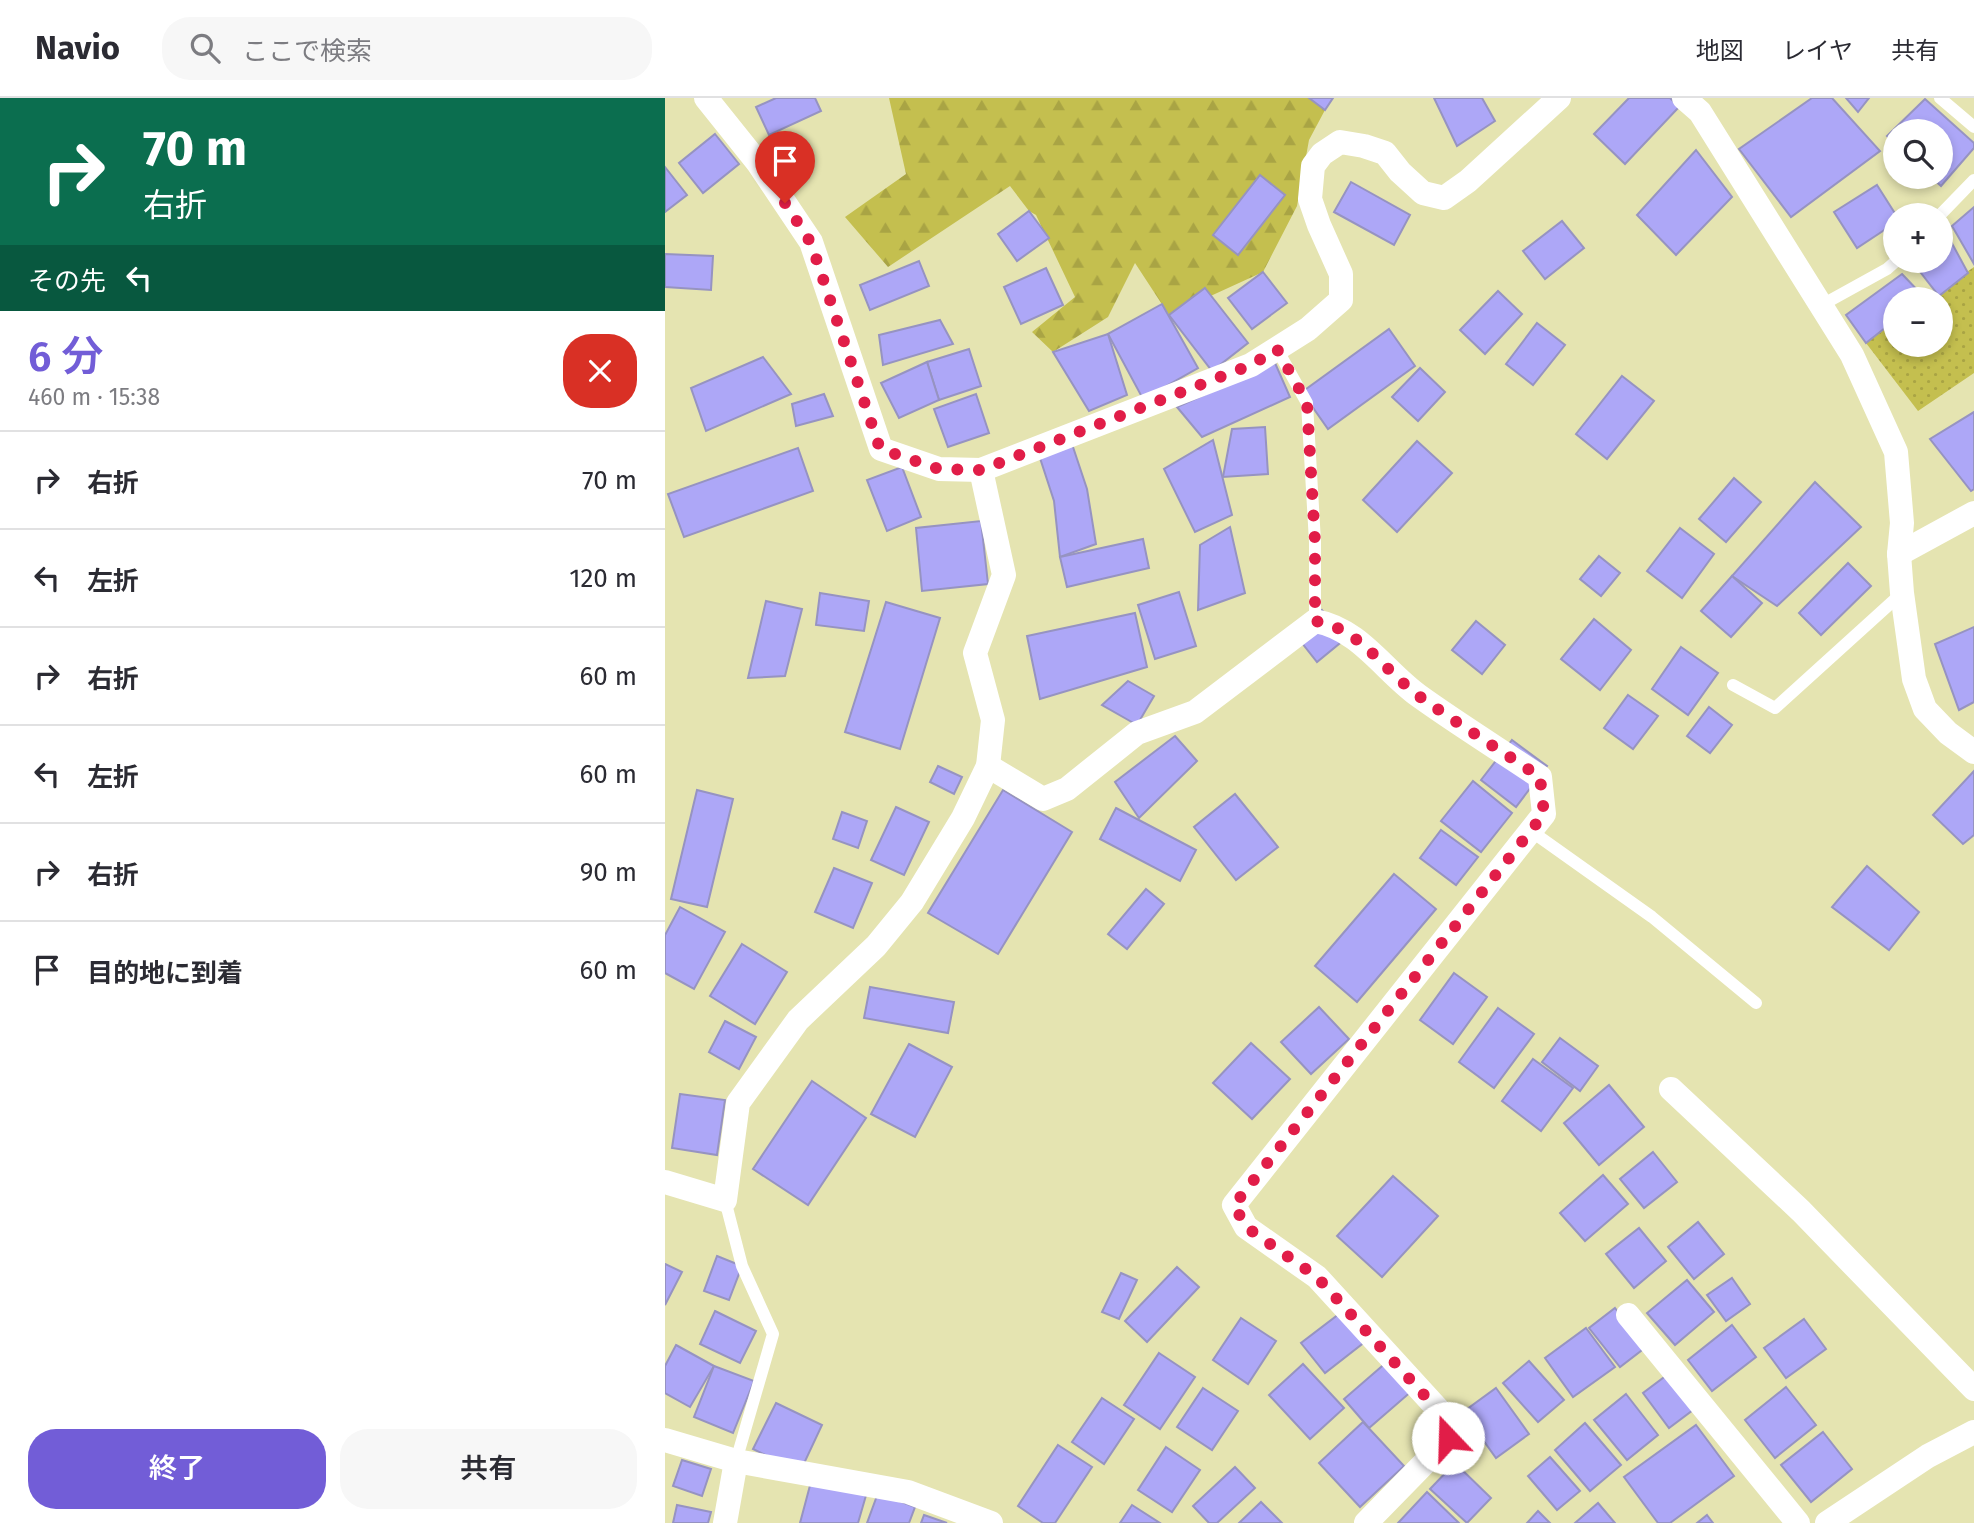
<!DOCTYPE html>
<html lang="ja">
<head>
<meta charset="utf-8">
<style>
  :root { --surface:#fff; --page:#f7f7f7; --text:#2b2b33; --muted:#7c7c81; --line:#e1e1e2; --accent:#725dd7 }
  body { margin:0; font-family:"Fira Sans","Noto Sans JP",sans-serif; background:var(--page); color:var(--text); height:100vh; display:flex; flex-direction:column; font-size:26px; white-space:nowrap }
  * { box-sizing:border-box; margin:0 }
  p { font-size:23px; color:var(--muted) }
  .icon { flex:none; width:38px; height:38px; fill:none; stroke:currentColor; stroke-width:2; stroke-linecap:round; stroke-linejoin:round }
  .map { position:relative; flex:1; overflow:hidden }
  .drawer { display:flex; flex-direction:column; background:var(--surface); width:665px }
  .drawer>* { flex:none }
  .guide { background:#0b6e4f; color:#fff; overflow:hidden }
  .buttons { position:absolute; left:1218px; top:21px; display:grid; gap:14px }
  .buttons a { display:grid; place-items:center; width:70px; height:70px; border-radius:50%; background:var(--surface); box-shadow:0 4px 10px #0003; font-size:35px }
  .pin { position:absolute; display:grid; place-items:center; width:60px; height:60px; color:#fff; margin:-72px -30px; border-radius:50% 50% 50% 0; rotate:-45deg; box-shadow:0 0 7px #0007 }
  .pin .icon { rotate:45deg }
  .me { position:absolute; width:77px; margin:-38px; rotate:339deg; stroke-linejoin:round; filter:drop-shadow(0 0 5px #0008) }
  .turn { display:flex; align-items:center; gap:24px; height:147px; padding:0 28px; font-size:32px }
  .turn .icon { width:91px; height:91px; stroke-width:2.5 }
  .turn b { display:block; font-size:49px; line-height:60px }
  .then { display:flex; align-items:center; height:66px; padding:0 28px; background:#0003; gap:14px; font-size:26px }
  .round { display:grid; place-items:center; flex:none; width:74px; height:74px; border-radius:28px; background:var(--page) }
  .overview { display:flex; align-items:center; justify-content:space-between; height:119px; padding:0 28px }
  h1 { font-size:42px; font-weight:600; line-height:52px; color:var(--accent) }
  .primary-button { display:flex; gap:14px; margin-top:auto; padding:14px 28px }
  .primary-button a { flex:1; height:80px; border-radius:28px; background:var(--accent); color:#fff; font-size:28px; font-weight:600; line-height:80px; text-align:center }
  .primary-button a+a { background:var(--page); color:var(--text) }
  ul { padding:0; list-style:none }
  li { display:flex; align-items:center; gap:21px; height:98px; padding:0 28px; border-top:2px solid var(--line) }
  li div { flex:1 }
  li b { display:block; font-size:26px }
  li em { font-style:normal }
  header { display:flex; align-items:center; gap:42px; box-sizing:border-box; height:98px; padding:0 35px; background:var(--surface); border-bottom:2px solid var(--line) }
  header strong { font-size:33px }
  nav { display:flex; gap:38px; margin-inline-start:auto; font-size:24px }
  .search { width:490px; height:63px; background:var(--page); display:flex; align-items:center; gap:18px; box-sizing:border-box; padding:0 24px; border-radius:28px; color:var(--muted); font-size:26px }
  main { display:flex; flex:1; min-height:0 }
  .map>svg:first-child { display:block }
  .grass { fill:url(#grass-dots) }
  .forest { fill:url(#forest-firs) }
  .building { fill:#ada7f7; stroke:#9693c1; stroke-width:2 }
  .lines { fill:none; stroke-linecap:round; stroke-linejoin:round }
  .lane { stroke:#fff; stroke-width:12 }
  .street { stroke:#fff; stroke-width:24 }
  .route { stroke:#e11d48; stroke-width:12; stroke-dasharray:0 21.6 }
</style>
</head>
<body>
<header>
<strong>Navio</strong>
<div class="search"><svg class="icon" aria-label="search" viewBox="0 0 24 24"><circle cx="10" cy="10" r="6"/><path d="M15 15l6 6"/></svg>ここで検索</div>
<nav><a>地図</a><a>レイヤ</a><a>共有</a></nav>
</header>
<main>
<section class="drawer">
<div class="guide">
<div class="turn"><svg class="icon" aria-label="right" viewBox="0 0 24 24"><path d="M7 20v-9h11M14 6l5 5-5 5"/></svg><div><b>70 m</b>右折</div></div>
<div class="then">その先<svg class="icon" aria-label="left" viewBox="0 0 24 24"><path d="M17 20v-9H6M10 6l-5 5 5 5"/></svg></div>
</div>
<div class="overview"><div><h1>6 分</h1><p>460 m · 15:38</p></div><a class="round" style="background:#d93025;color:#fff"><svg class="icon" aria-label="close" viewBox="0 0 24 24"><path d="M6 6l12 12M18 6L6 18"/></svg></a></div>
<ul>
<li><svg class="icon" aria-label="right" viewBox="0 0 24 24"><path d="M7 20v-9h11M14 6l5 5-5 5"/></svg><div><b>右折</b></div><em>70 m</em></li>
<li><svg class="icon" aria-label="left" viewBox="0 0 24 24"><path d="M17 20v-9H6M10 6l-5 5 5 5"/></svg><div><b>左折</b></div><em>120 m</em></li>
<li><svg class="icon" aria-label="right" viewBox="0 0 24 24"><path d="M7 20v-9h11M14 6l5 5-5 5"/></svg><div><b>右折</b></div><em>60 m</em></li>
<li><svg class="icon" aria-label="left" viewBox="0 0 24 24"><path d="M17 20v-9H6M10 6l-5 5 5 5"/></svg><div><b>左折</b></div><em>60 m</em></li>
<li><svg class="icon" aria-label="right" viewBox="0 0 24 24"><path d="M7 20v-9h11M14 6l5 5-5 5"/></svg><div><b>右折</b></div><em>90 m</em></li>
<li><svg class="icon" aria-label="arrive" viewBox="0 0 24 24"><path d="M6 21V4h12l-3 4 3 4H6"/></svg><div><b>目的地に到着</b></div><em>60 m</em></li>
</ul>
<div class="primary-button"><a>終了</a><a>共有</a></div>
</section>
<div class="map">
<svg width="1309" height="1425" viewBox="0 0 1309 1425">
  <defs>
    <pattern id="grass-dots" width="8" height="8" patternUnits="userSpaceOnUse" patternTransform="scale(1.75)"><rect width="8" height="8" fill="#c4bf4f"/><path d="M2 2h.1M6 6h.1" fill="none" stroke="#a9a444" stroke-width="1.8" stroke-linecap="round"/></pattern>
    <pattern id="forest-firs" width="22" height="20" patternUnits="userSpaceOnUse" patternTransform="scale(1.75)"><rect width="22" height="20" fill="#c4bf4f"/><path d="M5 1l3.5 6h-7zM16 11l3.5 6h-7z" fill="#a9a444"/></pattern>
  </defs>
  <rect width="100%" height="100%" fill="#e5e4b1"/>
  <polygon class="grass" points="1309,169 1309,275 1253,313 1201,245 1230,224 1230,247 1276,247 1276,201 1263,201"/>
  <polygon class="forest" points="224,0 644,0 660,12 644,42 632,108 598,174 504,217 470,165 443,219 388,254 367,234 410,199 371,117 364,113 345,88 223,169 180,119 241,76"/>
  <g class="building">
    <polygon points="111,0 150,0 156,13 104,37 91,9"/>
    <polygon points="644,0 668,0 660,12"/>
    <polygon points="769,0 817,0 830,23 792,48"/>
    <polygon points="964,0 1005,0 1014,9 960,66 929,36"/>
    <polygon points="1147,0 1167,0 1215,53 1126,119 1074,51"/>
    <polygon points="1181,0 1204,0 1193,14"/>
    <polygon points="1260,1 1309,45 1309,50 1276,88 1266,79 1276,79 1276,33 1230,33 1230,46 1222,38"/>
    <polygon points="50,36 74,66 38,95 14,65"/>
    <polygon points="1031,52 1067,99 1011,157 972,117"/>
    <polygon points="0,69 22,97 0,114"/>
    <polygon points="595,77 620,97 573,157 548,137"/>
    <polygon points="686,84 745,117 729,147 669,114"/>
    <polygon points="1212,87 1231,117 1230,125 1192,150 1169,114"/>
    <polygon points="1309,109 1309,166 1287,128"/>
    <polygon points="364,113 384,140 352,163 333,136"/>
    <polygon points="897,123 919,150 880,181 858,153"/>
    <polygon points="1283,138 1303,175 1274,198 1249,166 1254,163 1276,163 1276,144"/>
    <polygon points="0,156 48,158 46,192 0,189"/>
    <polygon points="254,163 264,188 205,212 195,187"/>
    <polygon points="381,170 398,207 356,226 339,189"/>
    <polygon points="598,174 622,205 587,231 563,200"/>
    <polygon points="1237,176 1259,199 1257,201 1230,201 1230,222 1201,245 1181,217"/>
    <polygon points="540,190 583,245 547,273 504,217"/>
    <polygon points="833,193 857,216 820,256 795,232"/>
    <polygon points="497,206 533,270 478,301 443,236"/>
    <polygon points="275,222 288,246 218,267 214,237"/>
    <polygon points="872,225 900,247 868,287 841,266"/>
    <polygon points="724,231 750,268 663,331 637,294"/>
    <polygon points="443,236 462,297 424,313 388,254"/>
    <polygon points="304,251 316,288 274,302 262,264"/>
    <polygon points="98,259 126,296 41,333 26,290"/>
    <polygon points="262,264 274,302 234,320 216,285"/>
    <polygon points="610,265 625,299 537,339 512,309"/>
    <polygon points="755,270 780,294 753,323 727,299"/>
    <polygon points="957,278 989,303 942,361 911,336"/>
    <polygon points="159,296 168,318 131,328 127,306"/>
    <polygon points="311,296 324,335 283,349 269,311"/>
    <polygon points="1309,314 1309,391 1306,393 1265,341"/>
    <polygon points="600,329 603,376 558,379 567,331"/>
    <polygon points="548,342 567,417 530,434 499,371"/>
    <polygon points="752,343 787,375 732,434 698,402"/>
    <polygon points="407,346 422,391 431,446 395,459 389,403 375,360"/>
    <polygon points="133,350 148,393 19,439 3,396"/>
    <polygon points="237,369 256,419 222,433 202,382"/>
    <polygon points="1069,380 1096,404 1061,444 1034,421"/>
    <polygon points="1150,384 1196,429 1112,508 1067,478"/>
    <polygon points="316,423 323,486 257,493 251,430"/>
    <polygon points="565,429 580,495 533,512 535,447"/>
    <polygon points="1015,430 1049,456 1017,500 982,473"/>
    <polygon points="478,441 484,470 402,489 395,459"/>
    <polygon points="934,458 955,475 936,498 915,481"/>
    <polygon points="1183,465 1206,488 1156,537 1134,515"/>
    <polygon points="1067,478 1097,505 1066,539 1036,513"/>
    <polygon points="514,494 531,548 490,561 473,507"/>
    <polygon points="155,495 204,503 199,533 151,527"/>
    <polygon points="101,503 137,511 120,578 83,580"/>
    <polygon points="221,504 275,520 235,651 180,634"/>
    <polygon points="657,512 680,541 652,564 629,535"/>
    <polygon points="470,515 482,569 375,601 362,538"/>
    <polygon points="929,521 966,552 935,592 896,561"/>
    <polygon points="811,523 840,547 817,576 787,552"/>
    <polygon points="1309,529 1309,604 1294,612 1270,546"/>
    <polygon points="1016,549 1053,575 1023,617 987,591"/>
    <polygon points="463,583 489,598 472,627 437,607"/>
    <polygon points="963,597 993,618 968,651 939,630"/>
    <polygon points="1044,609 1067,627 1045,655 1022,638"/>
    <polygon points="510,638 532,663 474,720 450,684"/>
    <polygon points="847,642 882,668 851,709 816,682"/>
    <polygon points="273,668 297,679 289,696 265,684"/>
    <polygon points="1309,673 1309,737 1298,746 1268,717"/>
    <polygon points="808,683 847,715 816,754 776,723"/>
    <polygon points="32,692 68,701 42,809 6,801"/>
    <polygon points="338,692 407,734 333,856 263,815"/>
    <polygon points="570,696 613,749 571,782 529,729"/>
    <polygon points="231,709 264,724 239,777 206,762"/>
    <polygon points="451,710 531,752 515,783 435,741"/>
    <polygon points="177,714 202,723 193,750 168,741"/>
    <polygon points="776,732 813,759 791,787 755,760"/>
    <polygon points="1202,768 1254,814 1224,852 1167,809"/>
    <polygon points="169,770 207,785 188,830 150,814"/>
    <polygon points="729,776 771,811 692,904 650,868"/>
    <polygon points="481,791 499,806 462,851 443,836"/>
    <polygon points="15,809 60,834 29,891 0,875 0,837"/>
    <polygon points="77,846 122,874 90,926 45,898"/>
    <polygon points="789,875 822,899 788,946 755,922"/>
    <polygon points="205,889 289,904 283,935 199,920"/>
    <polygon points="654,909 684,941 646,976 616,944"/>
    <polygon points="833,910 869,936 829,990 794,964"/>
    <polygon points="60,923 91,939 74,971 44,954"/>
    <polygon points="895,940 933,968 915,993 877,964"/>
    <polygon points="586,945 625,981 587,1021 548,985"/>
    <polygon points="244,946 287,969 250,1039 206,1016"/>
    <polygon points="868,961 908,990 876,1033 837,1003"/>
    <polygon points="147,983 201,1020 143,1107 88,1071"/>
    <polygon points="944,987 979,1029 934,1067 899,1025"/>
    <polygon points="15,996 60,1002 52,1057 7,1050"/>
    <polygon points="988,1054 1012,1084 979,1110 955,1081"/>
    <polygon points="938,1077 963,1106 920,1143 895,1115"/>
    <polygon points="728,1078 773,1118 717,1179 672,1138"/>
    <polygon points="1033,1124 1059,1156 1029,1181 1003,1149"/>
    <polygon points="974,1130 1001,1163 969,1190 941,1156"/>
    <polygon points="52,1158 77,1168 64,1202 39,1193"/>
    <polygon points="0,1166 17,1174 0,1207"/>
    <polygon points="512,1169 534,1189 482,1244 460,1223"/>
    <polygon points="456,1175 472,1182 454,1221 437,1214"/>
    <polygon points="1067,1180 1085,1206 1061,1223 1042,1197"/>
    <polygon points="1022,1182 1049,1214 1010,1247 982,1215"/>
    <polygon points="950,1210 981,1249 955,1269 924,1230"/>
    <polygon points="50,1213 91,1233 75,1265 35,1246"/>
    <polygon points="678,1213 701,1243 660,1275 636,1245"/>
    <polygon points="576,1220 611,1243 583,1286 548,1262"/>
    <polygon points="1139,1221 1161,1251 1121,1280 1099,1250"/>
    <polygon points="1067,1227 1091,1259 1047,1293 1023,1262"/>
    <polygon points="921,1230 950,1269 908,1299 880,1260"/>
    <polygon points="11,1247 49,1268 25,1309 0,1295 0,1268"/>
    <polygon points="494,1255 530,1279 495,1331 459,1307"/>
    <polygon points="723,1263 748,1292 704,1330 679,1301"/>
    <polygon points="864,1263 899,1302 873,1324 838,1285"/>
    <polygon points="638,1266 679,1310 645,1341 604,1297"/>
    <polygon points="49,1268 89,1283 68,1335 29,1319"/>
    <polygon points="1002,1277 1028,1312 1004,1330 978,1295"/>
    <polygon points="1121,1289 1151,1327 1110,1360 1080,1322"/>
    <polygon points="538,1290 573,1313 547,1352 512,1329"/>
    <polygon points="831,1290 864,1336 831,1360 798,1314"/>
    <polygon points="961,1296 993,1337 962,1362 929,1322"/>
    <polygon points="437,1300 469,1321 439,1366 407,1344"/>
    <polygon points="111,1305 157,1327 135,1374 88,1351"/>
    <polygon points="698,1324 739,1368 695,1409 654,1365"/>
    <polygon points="920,1325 956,1367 925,1393 890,1352"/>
    <polygon points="1031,1327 1069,1378 1005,1425 993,1425 959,1379"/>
    <polygon points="1158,1334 1187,1371 1146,1404 1116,1367"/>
    <polygon points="393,1347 427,1369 390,1425 378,1425 353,1408"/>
    <polygon points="501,1349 535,1372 507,1414 473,1392"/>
    <polygon points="885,1359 915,1393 892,1412 863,1378"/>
    <polygon points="17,1362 46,1371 37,1398 8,1388"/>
    <polygon points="790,1365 826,1400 802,1425 765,1391"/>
    <polygon points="570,1369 590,1390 552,1425 544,1425 528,1408"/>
    <polygon points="147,1380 202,1394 193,1425 135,1425"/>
    <polygon points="762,1394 794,1425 733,1425"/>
    <polygon points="213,1395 250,1409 244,1425 202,1425"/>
    <polygon points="596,1404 617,1425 574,1425"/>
    <polygon points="933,1405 950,1425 910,1425"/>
    <polygon points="12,1407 46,1414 43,1425 8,1425"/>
    <polygon points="467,1407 495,1425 455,1425"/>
    <polygon points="873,1413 885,1425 862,1425"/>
    <polygon points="259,1417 282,1425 256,1425"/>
    <polygon points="1042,1417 1048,1425 1032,1425"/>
  </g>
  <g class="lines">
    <g class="lane">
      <polyline points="1275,0 1309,29"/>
      <polyline points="1275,117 1309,82"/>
      <polyline points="1155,208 1222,171 1231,163"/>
      <polyline points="612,251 642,305 650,444 650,523"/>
      <polyline points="1068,587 1110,610 1237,495"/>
      <polyline points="866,733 987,819 1091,905"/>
      <polyline points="60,1102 77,1168 108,1236 71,1363"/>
    </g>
    <g class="street">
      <polyline points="41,0 93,65 146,144 216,351 274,371 316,372 586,267 643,231 676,202 676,176 654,127 645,101 648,68 657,56 675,44 699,48 720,55 735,74 758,95 779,100 803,83 894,0"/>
      <polyline points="1019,0 1035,14 1187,257 1231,354 1237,425 1234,456 1237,495 1249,581 1260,611 1283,635 1309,654"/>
      <polyline points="1234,456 1309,415"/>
      <path d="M 323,668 L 378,701 L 402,691 L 472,635 L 530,614 L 650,523 C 695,531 719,573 754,598 C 793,626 835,652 875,679 L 879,716 L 569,1107 L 581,1129 L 652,1179 L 781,1320 L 783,1341 L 701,1425"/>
      <polyline points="1006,991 1136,1113 1309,1291"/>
      <polyline points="0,1084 60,1102 73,1005 133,922 211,848 247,804 298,720 323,668 328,622 310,555 339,477 316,372"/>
      <polyline points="963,1217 1133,1425"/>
      <polyline points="0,1342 71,1363 243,1394 326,1425"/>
      <polyline points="60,1425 71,1363"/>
      <polyline points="1162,1425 1263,1358 1309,1334"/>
    </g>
  </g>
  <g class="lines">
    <path class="route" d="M 120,105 L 146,145 L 215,351 L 274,371 L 316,372 L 586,267 L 612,251 L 642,305 L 650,444 L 650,523 C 695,530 719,573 754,598 C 793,626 835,652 875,679 L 879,716 L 569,1107 L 581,1129 L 652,1179 L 780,1320 L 783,1340"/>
  </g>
</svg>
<div class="buttons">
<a><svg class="icon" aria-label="search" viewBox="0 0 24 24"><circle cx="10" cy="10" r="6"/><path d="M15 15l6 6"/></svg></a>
<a>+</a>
<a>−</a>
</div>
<div class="pin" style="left:120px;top:105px;background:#d93025"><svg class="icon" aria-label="arrive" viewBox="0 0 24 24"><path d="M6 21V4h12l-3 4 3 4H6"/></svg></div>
<svg class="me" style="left:783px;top:1340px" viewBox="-20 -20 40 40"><circle r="19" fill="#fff"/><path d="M0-13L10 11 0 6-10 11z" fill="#e11d48"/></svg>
</div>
</main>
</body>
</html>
